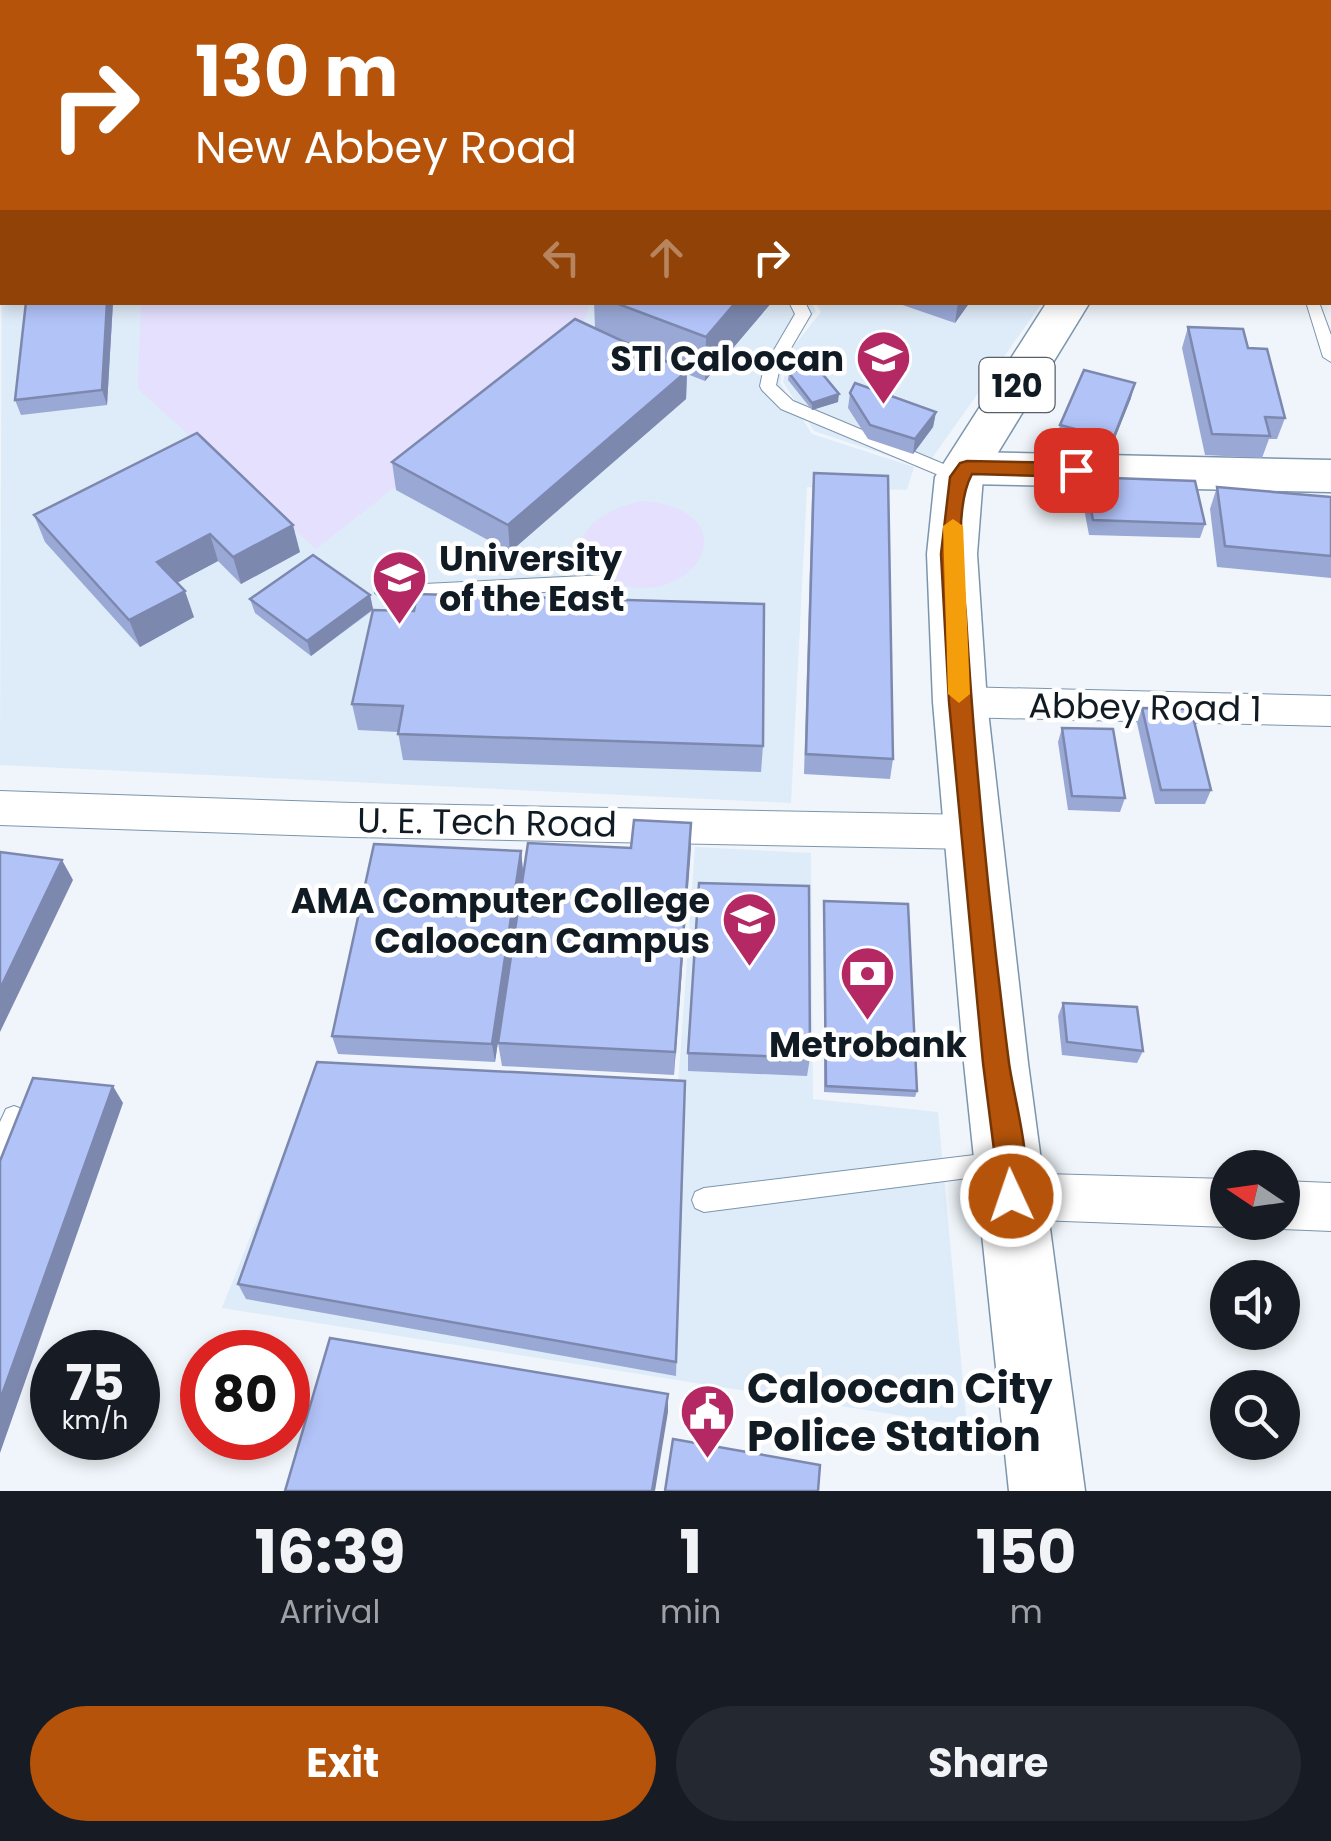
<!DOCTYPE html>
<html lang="en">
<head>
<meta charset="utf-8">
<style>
  :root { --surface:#171b24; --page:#242831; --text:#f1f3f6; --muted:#9ea1a6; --accent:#b45309 }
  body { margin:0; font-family:Poppins,sans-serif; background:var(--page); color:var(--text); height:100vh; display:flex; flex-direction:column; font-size:38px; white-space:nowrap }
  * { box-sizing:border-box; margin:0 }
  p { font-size:32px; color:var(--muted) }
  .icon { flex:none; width:55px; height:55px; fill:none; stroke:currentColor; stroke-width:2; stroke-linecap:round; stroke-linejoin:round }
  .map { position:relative; height:1491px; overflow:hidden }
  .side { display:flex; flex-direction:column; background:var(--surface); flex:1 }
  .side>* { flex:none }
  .guide { position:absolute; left:0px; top:0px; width:1332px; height:305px; box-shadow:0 5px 15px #0003; background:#b45309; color:#fff; overflow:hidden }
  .needle { width:65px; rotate:283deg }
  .fabs { position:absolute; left:1210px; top:1150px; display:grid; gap:20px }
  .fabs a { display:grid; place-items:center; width:90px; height:90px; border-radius:50%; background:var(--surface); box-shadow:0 5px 15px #0003; font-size:50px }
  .speed { position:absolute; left:30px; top:1330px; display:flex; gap:20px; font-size:50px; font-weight:700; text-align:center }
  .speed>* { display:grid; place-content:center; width:130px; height:130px; border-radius:50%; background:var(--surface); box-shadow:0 5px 15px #0003; line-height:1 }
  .speed small { font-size:25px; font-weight:400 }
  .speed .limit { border:15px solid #d22; background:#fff; color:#111 }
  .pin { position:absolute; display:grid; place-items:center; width:85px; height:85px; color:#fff; margin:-42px; border-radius:20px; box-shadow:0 5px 15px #0006 }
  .me { position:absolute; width:110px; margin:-55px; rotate:357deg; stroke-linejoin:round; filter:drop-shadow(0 0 8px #0008) }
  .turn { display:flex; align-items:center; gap:35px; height:210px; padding:0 30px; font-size:45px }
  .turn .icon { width:130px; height:130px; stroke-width:2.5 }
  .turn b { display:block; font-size:70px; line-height:85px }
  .lanes { display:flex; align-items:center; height:95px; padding:0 30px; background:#0003; justify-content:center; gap:50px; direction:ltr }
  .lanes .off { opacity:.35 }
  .eta { display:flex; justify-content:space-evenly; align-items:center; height:170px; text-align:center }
  .eta b { font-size:60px; font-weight:700; line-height:70px }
  .action { display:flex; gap:20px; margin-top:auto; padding:20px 30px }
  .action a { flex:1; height:115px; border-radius:60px; background:var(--accent); color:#fff; font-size:40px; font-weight:700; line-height:115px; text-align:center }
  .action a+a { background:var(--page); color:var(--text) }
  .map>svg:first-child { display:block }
  .built { fill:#deebf8 }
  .green { fill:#e4e0fe }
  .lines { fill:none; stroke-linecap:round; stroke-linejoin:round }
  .lane-casing { stroke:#7c95ad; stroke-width:2 }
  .street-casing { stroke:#7c95ad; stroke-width:2 }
  .secondary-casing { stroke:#7c95ad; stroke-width:3 }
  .highway-casing { stroke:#7c95ad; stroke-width:3 }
  .lane { fill:#fff; fill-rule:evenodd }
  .street { fill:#fff; fill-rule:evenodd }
  .secondary { fill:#fff; fill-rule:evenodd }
  .highway { fill:#fff; fill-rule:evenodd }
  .wall { fill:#99a8d5 }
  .shaded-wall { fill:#7d88ae }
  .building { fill:#b2c3f8; stroke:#7d88ae; stroke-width:2.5 }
  .route { fill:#b45309; stroke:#753606; stroke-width:2.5 }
  .slow { fill:#f59e0b }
  .labels { text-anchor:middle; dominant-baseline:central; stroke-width:9; stroke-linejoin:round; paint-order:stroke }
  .shield { fill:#fff; stroke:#585f66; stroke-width:2.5 }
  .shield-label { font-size:32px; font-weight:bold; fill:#111b24 }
  .poi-label { font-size:35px; font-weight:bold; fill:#111b24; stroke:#fff; text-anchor:end }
  .street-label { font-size:35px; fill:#111b24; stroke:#fff }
  .near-poi-label { font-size:42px; font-weight:bold; fill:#111b24; stroke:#fff; text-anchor:start }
</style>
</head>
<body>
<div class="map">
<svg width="1331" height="1491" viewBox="0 0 1331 1491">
  <rect width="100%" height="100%" fill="#eff5fa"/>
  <g class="built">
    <polygon points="2,187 2,302 812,303 816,311 786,350 780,383 812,434 914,467 907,490 807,487 791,803 0,765"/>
    <polygon points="816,303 1042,303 925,468 814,431 783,382 790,351 821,312"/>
    <polygon points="695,847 811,853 813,1099 938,1112 967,1426 222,1308 320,1061 678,1086"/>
  </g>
  <g class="green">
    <polygon points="141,303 590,303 577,343 316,549 138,389"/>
    <path d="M 644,501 C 761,514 684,621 606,578 C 549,547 600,507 644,501 Z"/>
  </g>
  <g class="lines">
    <defs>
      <g id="lane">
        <polygon points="789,302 805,302 811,314 780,367 776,385 793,401 965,473 968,477 965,481 953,481 781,409 762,390 760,386 764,367 795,314"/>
        <polygon points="1306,302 1320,305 1331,335 1331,362 1323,357"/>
        <polygon points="606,575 615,582 606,589 384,600 375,593 384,586"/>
        <polygon points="14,1106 22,1109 26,1117 9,1159 0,1162 0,1122 6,1109"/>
        <polygon points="999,1152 1008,1155 1011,1163 1008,1171 999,1174 704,1212 695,1208 692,1200 695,1192 704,1188"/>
      </g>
      <g id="street">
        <polygon points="0,0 20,0 20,2 2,2 2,8"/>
        <polygon points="900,0 925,0 926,2 901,2"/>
        <polygon points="2,29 2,60 0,61 0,30"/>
        <rect x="1330" y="152" width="1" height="16"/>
        <polygon points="960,687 1331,696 1331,726 960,717 946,713 940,702 946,691"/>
        <polygon points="0,791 352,803 973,815 988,820 994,832 988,844 973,849 352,837 0,825"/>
        <polygon points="1011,1173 1228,1179 1228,1222 1238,1222 1228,1227 1011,1219 994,1213 986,1196 994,1179"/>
        <polygon points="1282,1181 1331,1183 1331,1231 1282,1229 1267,1222 1282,1222"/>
      </g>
      <polygon id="secondary" points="967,452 1331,460 1331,492 967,484 950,479 943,468 950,457"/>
      <polygon id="highway" points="1047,302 1090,302 983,477 977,554 987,702 1028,1063 1085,1491 1009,1491 964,1063 933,702 927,554 935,477"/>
    </defs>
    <use href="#lane" class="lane-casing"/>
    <use href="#street" class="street-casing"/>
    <use href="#secondary" class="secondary-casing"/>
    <use href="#highway" class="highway-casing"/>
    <use href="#lane" class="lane"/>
    <use href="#street" class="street"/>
    <use href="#secondary" class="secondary"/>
    <use href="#highway" class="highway"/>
  </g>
  <g class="wall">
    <polygon points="946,0 1050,0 1051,2 946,2"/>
    <polygon points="1073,0 1144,0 1143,2 1090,2"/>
    <polygon points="1238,0 1299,0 1298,2 1234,2"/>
    <polygon points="113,302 107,405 21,415 15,400"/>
    <polygon points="594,302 772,302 705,381 687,374 686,399 510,552 396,490 392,462 595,328"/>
    <polygon points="894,302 970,302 955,323"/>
    <polygon points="1188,327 1248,348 1285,418 1277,439 1269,439 1262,458 1205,455 1182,348"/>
    <polygon points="789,373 838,402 812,410 788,380"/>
    <polygon points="850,393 936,412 933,427 913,454 868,439 848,408"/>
    <polygon points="1131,398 1109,453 1056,439 1060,425"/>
    <polygon points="197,433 300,552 241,584 218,561 177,583 194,617 140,647 45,542 34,515"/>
    <polygon points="814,473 893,759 890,779 804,774 812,494"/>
    <polygon points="1085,477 1205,524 1200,538 1089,535 1081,492"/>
    <polygon points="1217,487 1331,497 1331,578 1217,567 1210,509"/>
    <polygon points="370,595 373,609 763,746 761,772 403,760 398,732 358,730 352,704 373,610 311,656 255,613 250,599"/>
    <polygon points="1142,708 1211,790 1205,804 1155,804 1137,723"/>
    <polygon points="1062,728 1125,798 1120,812 1068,810 1058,742"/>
    <polygon points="691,823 674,1075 502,1066 498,1043"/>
    <polygon points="521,851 523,871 495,1062 338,1054 332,1036"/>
    <polygon points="824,901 917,1091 915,1097 824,1092"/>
    <polygon points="1063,1003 1143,1051 1137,1063 1062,1055 1058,1016"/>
    <polygon points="688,1053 810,1058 807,1076 688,1071"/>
    <polygon points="685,1081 676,1376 246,1299 238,1284"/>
  </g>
  <g class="shaded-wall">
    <polygon points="107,302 113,302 107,405 102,390"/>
    <polygon points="736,302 772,302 705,381 706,337"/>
    <polygon points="958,302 970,302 955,323"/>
    <polygon points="687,371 686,399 510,552 508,525"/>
    <polygon points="1135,383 1131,398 1109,453 1113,439"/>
    <polygon points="839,394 838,402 812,410 812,403"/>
    <polygon points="936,412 933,427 913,454 915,439"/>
    <polygon points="293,525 300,552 241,584 233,557"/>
    <polygon points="210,534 218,561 167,588 157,562"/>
    <polygon points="185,591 194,617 140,647 129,620"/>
    <polygon points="370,595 373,609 311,656 307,641"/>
    <polygon points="691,823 691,848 674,1075 675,1052"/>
    <polygon points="521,851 523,871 495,1062 492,1044"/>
    <polygon points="62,860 73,880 0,1032 0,989"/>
    <polygon points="113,1086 123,1103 0,1453 0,1400"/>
    <polygon points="668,1394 668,1412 655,1491 652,1491"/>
  </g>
  <g class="building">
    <polygon points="32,0 131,0 131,2 31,2"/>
    <rect x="275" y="0" width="159" height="2"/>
    <polygon points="535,0 654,0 656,2 536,2"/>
    <polygon points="979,0 1050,0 1051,2 981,2"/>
    <polygon points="1273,0 1299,0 1298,2"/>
    <polygon points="1308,0 1331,0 1331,14 1330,2 1307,2"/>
    <polygon points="26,302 107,302 102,390 15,400"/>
    <polygon points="613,302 736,302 706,337"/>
    <polygon points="575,319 687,371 508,525 392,462"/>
    <polygon points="1188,327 1243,329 1248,348 1267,349 1285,418 1265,417 1270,436 1212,434"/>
    <polygon points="815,365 839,394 812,403 789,373"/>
    <polygon points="1084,370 1135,383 1113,439 1060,425"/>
    <polygon points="855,383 936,412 915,439 870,425 850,393"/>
    <polygon points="197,433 293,525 233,557 210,534 157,562 185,591 129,620 34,515"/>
    <polygon points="814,473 888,476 893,759 806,754"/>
    <polygon points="1085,477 1195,481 1205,524 1093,520"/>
    <polygon points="1217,487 1331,497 1331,556 1225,546"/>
    <polygon points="313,555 370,595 307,641 250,599"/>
    <polygon points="417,594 764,604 763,746 398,734 403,706 352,704 373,610 414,611"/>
    <polygon points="1142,708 1191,709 1211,790 1161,790"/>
    <polygon points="1062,728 1113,729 1125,798 1072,796"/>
    <polygon points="634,820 691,823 675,1052 498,1043 528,843 631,848"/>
    <polygon points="374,844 521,851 492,1044 332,1036"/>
    <polygon points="0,852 62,860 0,989"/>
    <polygon points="699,883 809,886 810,1058 688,1053"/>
    <polygon points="824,901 908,904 917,1091 826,1086"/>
    <polygon points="1063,1003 1137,1007 1143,1051 1067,1042"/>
    <polygon points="317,1062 685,1081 676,1362 238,1284"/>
    <polygon points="33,1078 113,1086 0,1400 0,1161"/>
    <polygon points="330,1338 668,1394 652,1491 285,1491"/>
    <polygon points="673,1439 820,1465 818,1491 665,1491"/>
  </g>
  <path class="route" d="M 967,461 L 1076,463 L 1086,470 L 1076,477 L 972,474 C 953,509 963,578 966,617 C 975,766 990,915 1009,1063 C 1014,1100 1036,1171 1021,1205 L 1011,1209 L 1001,1205 L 983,1063 L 949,702 L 941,554 L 950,477 L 960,463 Z"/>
  <polygon class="slow" points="953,519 963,526 970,694 959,703 948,694 943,526"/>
  <defs>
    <symbol id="university-pin" viewBox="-11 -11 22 30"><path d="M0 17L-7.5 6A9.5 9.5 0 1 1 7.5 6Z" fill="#b42863" stroke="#fff"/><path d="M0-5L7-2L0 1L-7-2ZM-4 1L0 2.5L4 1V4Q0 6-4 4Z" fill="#fff"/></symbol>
    <symbol id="bank-pin" viewBox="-11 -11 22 30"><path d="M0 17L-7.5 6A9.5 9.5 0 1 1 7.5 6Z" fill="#b42863" stroke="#fff"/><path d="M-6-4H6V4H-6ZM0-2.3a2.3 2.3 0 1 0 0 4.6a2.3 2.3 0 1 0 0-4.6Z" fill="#fff"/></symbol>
    <symbol id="civic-pin" viewBox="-11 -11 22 30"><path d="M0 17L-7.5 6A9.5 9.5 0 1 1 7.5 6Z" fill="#b42863" stroke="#fff"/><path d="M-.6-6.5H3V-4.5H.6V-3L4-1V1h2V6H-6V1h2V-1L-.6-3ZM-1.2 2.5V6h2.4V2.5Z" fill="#fff"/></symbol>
  </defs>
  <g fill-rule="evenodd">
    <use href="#university-pin" x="852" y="326" width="63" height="86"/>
    <use href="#university-pin" x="368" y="546" width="63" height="86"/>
    <use href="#university-pin" x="718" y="888" width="63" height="86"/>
    <use href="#bank-pin" x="836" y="942" width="63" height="86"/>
    <use href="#civic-pin" x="676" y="1380" width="63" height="86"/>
  </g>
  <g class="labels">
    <rect class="shield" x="979.5" y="358" width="75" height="54" rx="8"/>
    <g class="shield-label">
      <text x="1017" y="385">120</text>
    </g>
    <g class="poi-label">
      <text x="844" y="358">STI Caloocan</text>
      <text x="439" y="558" text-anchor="start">University<tspan x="439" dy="40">of the East</tspan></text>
      <text x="710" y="900">AMA Computer College<tspan x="710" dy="40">Caloocan Campus</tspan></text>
      <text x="868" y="1044" text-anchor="middle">Metrobank</text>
    </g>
    <g class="street-label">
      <text transform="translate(1145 707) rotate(1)">Abbey Road 1</text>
      <text transform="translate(487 822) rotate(1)">U. E. Tech Road</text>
    </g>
    <g class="near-poi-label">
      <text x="747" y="1388">Caloocan City<tspan x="747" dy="48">Police Station</tspan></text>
    </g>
  </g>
</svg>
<div class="fabs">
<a><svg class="needle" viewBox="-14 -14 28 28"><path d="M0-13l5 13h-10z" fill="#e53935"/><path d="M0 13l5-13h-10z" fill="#9ea1a6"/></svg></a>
<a><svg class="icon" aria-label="sound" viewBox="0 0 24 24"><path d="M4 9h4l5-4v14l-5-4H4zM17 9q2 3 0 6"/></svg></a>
<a><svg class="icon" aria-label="search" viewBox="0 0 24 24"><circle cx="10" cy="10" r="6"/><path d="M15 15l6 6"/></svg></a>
</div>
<div class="speed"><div>75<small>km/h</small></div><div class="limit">80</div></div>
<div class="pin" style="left:1076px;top:470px;background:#d93025"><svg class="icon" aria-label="arrive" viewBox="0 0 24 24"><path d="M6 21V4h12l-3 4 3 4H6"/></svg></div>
<svg class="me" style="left:1011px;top:1196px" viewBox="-20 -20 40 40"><circle r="17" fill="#b45309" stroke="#fff" stroke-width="3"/><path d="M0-11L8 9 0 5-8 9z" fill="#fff"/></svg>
<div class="guide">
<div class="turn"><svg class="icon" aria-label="right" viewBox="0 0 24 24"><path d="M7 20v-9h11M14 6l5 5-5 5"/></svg><div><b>130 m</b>New Abbey Road</div></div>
<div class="lanes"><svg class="icon off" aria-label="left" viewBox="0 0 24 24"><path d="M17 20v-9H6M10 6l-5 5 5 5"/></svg><svg class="icon off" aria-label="ahead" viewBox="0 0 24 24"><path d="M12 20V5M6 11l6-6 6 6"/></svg><svg class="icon" aria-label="right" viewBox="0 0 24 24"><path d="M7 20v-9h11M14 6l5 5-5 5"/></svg></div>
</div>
</div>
<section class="side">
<div class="eta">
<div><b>16:39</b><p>Arrival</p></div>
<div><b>1</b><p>min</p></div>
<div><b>150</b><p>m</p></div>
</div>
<div class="action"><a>Exit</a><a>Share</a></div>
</section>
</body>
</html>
